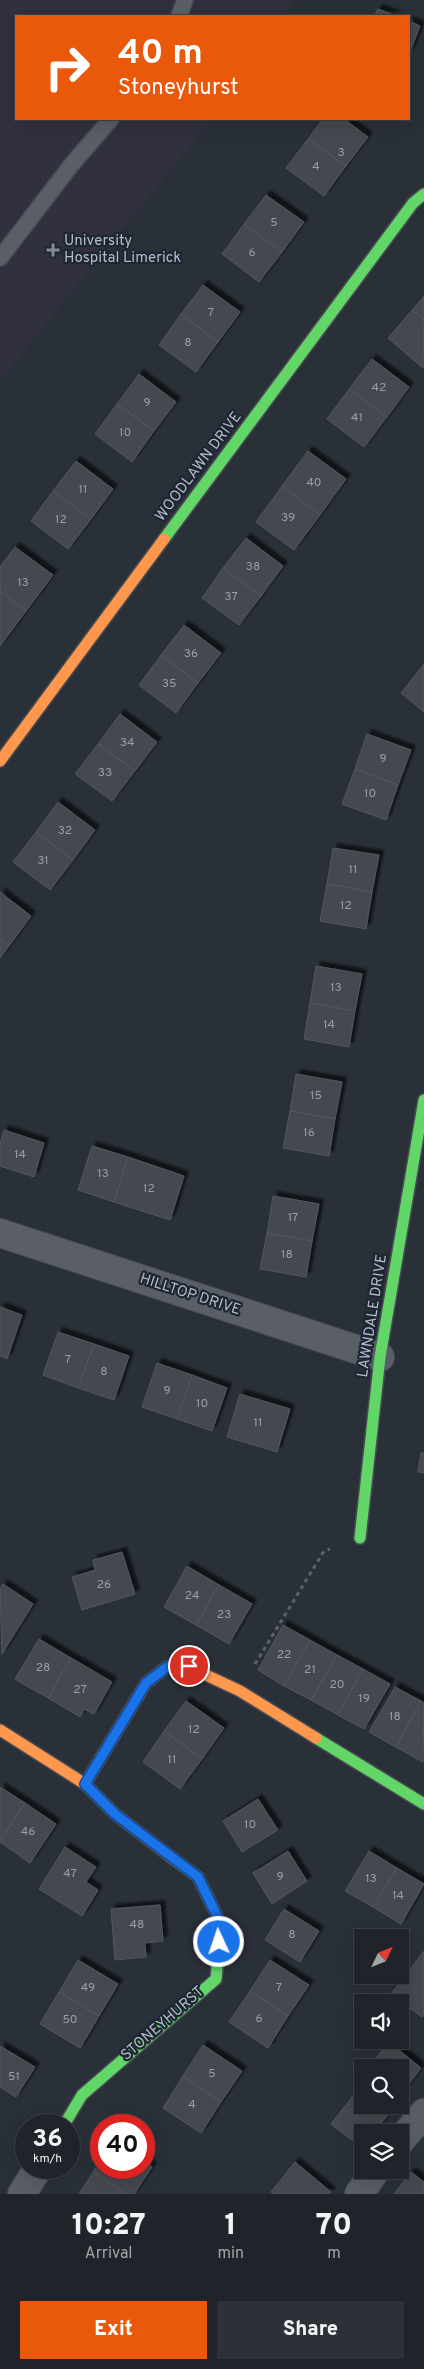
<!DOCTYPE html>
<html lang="en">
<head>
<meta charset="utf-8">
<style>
  :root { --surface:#20242a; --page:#2d3036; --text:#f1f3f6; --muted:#a2a4a8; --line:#3d4147; --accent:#ea580c }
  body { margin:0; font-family:Overpass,sans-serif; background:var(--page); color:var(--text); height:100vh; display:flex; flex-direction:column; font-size:19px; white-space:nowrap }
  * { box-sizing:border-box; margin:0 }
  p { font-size:16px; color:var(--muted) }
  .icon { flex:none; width:28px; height:28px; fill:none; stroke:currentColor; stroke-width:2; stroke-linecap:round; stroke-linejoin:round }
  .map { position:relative; height:2194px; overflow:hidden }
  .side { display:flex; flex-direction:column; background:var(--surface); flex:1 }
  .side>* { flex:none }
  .banner { position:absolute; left:15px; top:15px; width:395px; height:105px; border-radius:0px; box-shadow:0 5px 20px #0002,0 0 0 1px var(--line); background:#ea580c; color:#fff; overflow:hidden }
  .needle { width:32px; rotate:47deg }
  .controls { position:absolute; left:354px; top:1929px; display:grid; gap:10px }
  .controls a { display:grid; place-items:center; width:55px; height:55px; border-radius:0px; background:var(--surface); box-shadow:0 5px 20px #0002,0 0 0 1px var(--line); font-size:25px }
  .speed { position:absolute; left:15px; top:2114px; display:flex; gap:10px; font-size:25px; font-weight:700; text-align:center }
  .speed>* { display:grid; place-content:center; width:65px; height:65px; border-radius:50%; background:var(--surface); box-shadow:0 5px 20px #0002,0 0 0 1px var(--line); line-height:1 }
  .speed small { font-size:12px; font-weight:400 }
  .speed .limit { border:8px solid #d22; background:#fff; color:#111 }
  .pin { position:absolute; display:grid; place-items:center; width:42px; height:42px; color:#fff; margin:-21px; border:2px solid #fff; border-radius:50%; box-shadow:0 1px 5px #0007 }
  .me { position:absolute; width:55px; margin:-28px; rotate:357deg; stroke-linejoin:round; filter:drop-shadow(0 0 4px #0008) }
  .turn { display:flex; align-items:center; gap:18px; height:105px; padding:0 20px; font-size:22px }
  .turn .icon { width:65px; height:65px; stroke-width:2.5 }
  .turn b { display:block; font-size:35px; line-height:42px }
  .eta { display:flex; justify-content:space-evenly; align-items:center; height:85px; text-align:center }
  .eta b { font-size:30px; font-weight:800; line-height:35px }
  .primary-button { display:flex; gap:10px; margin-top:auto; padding:10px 20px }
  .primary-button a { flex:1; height:58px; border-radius:0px; background:var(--accent); color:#fff; font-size:20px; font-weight:800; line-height:58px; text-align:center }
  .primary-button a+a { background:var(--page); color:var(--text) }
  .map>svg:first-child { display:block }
  .medical { fill:#31303e }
  .building { fill:#444950; stroke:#52575f; filter:url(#shadow) }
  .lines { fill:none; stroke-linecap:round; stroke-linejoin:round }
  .lane-casing { stroke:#484c53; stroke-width:18 }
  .street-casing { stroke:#484c53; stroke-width:30 }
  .fast-casing { stroke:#484c53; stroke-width:14 }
  .slow-casing { stroke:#484c53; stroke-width:14 }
  .path { stroke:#5d636a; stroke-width:3; stroke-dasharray:4 4; stroke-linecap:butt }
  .lane { stroke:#5a5e66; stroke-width:15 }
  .street { stroke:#5a5e66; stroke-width:28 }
  .fast { stroke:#63d668; stroke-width:11 }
  .slow { stroke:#ff974d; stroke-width:11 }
  .route-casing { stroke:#114b97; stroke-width:12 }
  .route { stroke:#1a73e8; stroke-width:9 }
  .poi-dot { fill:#848b96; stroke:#1d2633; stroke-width:2 }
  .labels { text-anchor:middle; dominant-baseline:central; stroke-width:4.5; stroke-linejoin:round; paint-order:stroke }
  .number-label { font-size:12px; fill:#989fab }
  .poi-label { font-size:15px; fill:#b4bcc9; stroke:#1d2633; text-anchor:start }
  .street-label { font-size:15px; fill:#b4bcc9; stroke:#1d2633 }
</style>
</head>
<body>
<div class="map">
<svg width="424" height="2194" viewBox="0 0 424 2194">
  <defs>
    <filter id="shadow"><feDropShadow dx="4.5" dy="-4.5" stdDeviation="1" flood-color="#0009"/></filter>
  </defs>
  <rect width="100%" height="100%" fill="#2a3038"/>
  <polygon class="medical" points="0,0 294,0 284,16 16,16 16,119 212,119 0,381"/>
  <g class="building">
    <polygon points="378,9 396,16 374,16"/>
    <polygon points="409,21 420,26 409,54"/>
    <polygon points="323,119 344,119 368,137 346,166 308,139"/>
    <polygon points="308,139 346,166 324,196 286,168"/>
    <polygon points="266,195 304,222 282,252 244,224"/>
    <polygon points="244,224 282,252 259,282 222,254"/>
    <polygon points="203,285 240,312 218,342 181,314"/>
    <polygon points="424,296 424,320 412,310"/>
    <polygon points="412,310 424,320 423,368 388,338"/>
    <polygon points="181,314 218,342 196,372 159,345"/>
    <polygon points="372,359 409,387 387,417 349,389"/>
    <polygon points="139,374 176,402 154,431 117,404"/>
    <polygon points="349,389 387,417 364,447 327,419"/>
    <polygon points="117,404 154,431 132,462 95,434"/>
    <polygon points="308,451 346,479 320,515 282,486"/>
    <polygon points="76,461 113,489 91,519 53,491"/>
    <polygon points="282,486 320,515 294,550 256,522"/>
    <polygon points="53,491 91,519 68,549 31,521"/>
    <polygon points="246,538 283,566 261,596 223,568"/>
    <polygon points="15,547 53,575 26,611 0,591 0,567"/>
    <polygon points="223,568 261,596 239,625 202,598"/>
    <polygon points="0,591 26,611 0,646"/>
    <polygon points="184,625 221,653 198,683 161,655"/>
    <polygon points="161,655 198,683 176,713 139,685"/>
    <polygon points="424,664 424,712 401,693"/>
    <polygon points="120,714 157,742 135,771 98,744"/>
    <polygon points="367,734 411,750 398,785 355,769"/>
    <polygon points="98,744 135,771 112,801 75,774"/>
    <polygon points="355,769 398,785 386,820 342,804"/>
    <polygon points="58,802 95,830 73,860 36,832"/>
    <polygon points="36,832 73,860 50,890 13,862"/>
    <polygon points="333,848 379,855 372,892 327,884"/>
    <polygon points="327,884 372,892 366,929 320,921"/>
    <polygon points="0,892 31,916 9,946 0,939"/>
    <polygon points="0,939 9,946 0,958"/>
    <polygon points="316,966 362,974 355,1011 310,1003"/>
    <polygon points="310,1003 355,1011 349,1047 304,1039"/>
    <polygon points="296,1074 342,1082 335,1119 290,1111"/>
    <polygon points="290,1111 335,1119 329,1156 283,1148"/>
    <polygon points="4,1130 44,1143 34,1177 0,1166 0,1144"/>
    <polygon points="92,1146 128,1157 114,1202 78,1190"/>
    <polygon points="128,1157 184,1176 170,1220 114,1202"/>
    <polygon points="273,1196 319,1204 312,1241 267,1233"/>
    <polygon points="267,1233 312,1241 306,1277 260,1269"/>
    <polygon points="0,1307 22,1315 7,1359 0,1356"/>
    <polygon points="58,1332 94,1344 78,1388 43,1375"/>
    <polygon points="94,1344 129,1356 114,1400 78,1388"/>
    <polygon points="157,1363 192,1375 177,1419 142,1407"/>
    <polygon points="192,1375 227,1388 212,1431 177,1419"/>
    <polygon points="240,1394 290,1409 277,1452 227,1437"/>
    <polygon points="421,1453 424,1453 424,1473 418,1472"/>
    <polygon points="122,1552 135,1594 82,1610 72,1577 95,1570 93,1560"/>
    <polygon points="187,1566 219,1585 196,1625 164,1607"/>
    <polygon points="3,1584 33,1604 2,1654 0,1590"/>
    <polygon points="219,1585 252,1604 229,1644 196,1625"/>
    <polygon points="283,1625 310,1640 284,1686 258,1670"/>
    <polygon points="39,1639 71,1658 48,1698 15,1679"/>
    <polygon points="310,1640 337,1655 311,1700 284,1686"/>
    <polygon points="337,1655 363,1669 338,1715 311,1700"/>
    <polygon points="71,1658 112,1682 94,1714 84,1709 80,1717 48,1698"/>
    <polygon points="363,1669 390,1684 364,1729 338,1715"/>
    <polygon points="395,1687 421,1701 396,1747 369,1732"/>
    <polygon points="186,1701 224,1728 202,1759 164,1731"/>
    <polygon points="421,1701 424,1703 423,1762 396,1747"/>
    <polygon points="164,1731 202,1759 180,1789 143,1762"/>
    <polygon points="0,1787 25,1803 0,1840"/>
    <polygon points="258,1799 278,1830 242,1852 223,1821"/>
    <polygon points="25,1803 56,1824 30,1863 0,1842"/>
    <polygon points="65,1847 96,1867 86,1882 98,1890 82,1916 39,1889"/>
    <polygon points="288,1851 307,1881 272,1904 253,1873"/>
    <polygon points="369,1851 397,1868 373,1907 345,1891"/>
    <polygon points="397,1868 424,1884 401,1924 373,1907"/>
    <polygon points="160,1905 163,1941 145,1943 146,1957 115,1960 111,1909"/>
    <polygon points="284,1909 319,1931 300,1962 265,1940"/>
    <polygon points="424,1951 424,2015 422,2017 391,1994"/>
    <polygon points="78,1960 118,1984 99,2016 59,1992"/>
    <polygon points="270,1960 309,1985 288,2016 250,1991"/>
    <polygon points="250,1991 288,2016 268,2048 229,2022"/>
    <polygon points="59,1992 99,2016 80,2048 40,2024"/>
    <polygon points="389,2042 421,2068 400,2095 400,2068 368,2068"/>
    <polygon points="203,2045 242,2071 221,2102 183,2076"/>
    <polygon points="0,2046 35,2067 16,2097 0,2087"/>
    <polygon points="183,2076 221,2102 201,2133 163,2108"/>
    <polygon points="362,2084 362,2105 395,2106 374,2132 362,2132 362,2148 331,2124"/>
    <polygon points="101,2160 101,2168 144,2168 144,2161 152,2167 134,2194 126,2194 93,2172"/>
    <polygon points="295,2162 331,2192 329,2194 274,2194 271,2192"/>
    <polygon points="93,2172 126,2194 79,2194"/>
    <polygon points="411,2172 424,2182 424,2194 394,2194"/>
  </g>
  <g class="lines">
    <defs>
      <g id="lane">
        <polyline points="179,16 185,0"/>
        <polyline points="0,258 72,164 111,119"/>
      </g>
      <g id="street">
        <polyline points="0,1233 380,1357"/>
        <polyline points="400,2141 424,2113"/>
        <polyline points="22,2194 38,2168"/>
        <polyline points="359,2194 376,2170"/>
      </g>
      <g id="fast">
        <polyline points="164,539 413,203 424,194"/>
        <polyline points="360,1538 380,1357 424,1100"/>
        <polyline points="316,1738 424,1804"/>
        <polyline points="64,2125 82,2095 216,1979 221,1924 198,1877 171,1857"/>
      </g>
      <g id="slow">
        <polyline points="0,761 164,539"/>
        <polyline points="0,1730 85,1784 115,1814 171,1857"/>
        <polyline points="85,1784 146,1683 167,1667 189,1667 240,1691 316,1738"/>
      </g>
    </defs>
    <use href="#lane" class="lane-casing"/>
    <use href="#street" class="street-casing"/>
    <use href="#fast" class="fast-casing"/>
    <use href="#slow" class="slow-casing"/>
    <polyline class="path" points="255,1664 324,1551 330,1549"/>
    <use href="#lane" class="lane"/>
    <use href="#street" class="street"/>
    <use href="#fast" class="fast"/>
    <use href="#slow" class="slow"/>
  </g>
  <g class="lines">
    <defs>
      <polyline id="route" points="189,1666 167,1667 146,1683 85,1784 115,1814 198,1877 221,1924 219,1942"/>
    </defs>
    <use href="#route" class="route-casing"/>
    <use href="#route" class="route"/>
  </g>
  <path class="poi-dot" d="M50.5 242.5h5v5h5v5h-5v5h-5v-5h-5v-5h5z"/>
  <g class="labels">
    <g class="number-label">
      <text x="341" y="153">3</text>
      <text x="316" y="167">4</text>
      <text x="274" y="223">5</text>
      <text x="252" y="253">6</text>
      <text x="211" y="313">7</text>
      <text x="188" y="343">8</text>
      <text x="379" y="388">42</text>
      <text x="147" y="403">9</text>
      <text x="357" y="418">41</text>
      <text x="125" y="433">10</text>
      <text x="314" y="483">40</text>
      <text x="83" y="490">11</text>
      <text x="288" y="518">39</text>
      <text x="61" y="520">12</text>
      <text x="253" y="567">38</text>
      <text x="23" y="583">13</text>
      <text x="231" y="597">37</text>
      <text x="191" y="654">36</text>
      <text x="169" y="684">35</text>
      <text x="127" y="743">34</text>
      <text x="383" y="759">9</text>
      <text x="105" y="773">33</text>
      <text x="370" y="794">10</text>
      <text x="65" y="831">32</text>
      <text x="43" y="861">31</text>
      <text x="353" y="870">11</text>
      <text x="346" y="906">12</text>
      <text x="336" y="988">13</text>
      <text x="329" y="1025">14</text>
      <text x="316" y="1096">15</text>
      <text x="309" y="1133">16</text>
      <text x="20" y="1155">14</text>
      <text x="103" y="1174">13</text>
      <text x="149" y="1189">12</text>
      <text x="293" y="1218">17</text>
      <text x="287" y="1255">18</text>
      <text x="68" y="1360">7</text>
      <text x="104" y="1372">8</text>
      <text x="167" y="1391">9</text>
      <text x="202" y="1404">10</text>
      <text x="258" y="1423">11</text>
      <text x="104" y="1585">26</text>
      <text x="192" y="1596">24</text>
      <text x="224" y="1615">23</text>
      <text x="284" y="1655">22</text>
      <text x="43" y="1668">28</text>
      <text x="310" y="1670">21</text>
      <text x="337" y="1685">20</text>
      <text x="80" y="1690">27</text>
      <text x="364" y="1699">19</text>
      <text x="395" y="1717">18</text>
      <text x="194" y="1730">12</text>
      <text x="172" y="1760">11</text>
      <text x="250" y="1825">10</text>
      <text x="28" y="1832">46</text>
      <text x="70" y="1874">47</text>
      <text x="280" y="1877">9</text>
      <text x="371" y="1879">13</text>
      <text x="398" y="1896">14</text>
      <text x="137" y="1925">48</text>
      <text x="292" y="1935">8</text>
      <text x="88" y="1988">49</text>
      <text x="279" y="1988">7</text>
      <text x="259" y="2019">6</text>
      <text x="70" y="2020">50</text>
      <text x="212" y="2074">5</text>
      <text x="14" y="2077">51</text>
      <text x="192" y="2105">4</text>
    </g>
    <g class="poi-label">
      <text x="64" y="241">University<tspan x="64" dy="17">Hospital Limerick</tspan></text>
    </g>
    <g class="street-label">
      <text transform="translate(199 467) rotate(-53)">WOODLAWN DRIVE</text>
      <text transform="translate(190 1295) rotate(18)">HILLTOP DRIVE</text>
      <text transform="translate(373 1316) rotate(-81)">LAWNDALE DRIVE</text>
      <text transform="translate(163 2024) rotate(-41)">STONEYHURST</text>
    </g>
  </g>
</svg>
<div class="controls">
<a><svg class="needle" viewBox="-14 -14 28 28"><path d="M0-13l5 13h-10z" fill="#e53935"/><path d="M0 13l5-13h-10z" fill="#a2a4a8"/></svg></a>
<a><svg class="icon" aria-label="sound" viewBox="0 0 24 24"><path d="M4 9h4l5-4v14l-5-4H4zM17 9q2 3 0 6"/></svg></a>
<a><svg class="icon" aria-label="search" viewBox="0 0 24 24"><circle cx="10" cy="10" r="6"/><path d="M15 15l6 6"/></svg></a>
<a><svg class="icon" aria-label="layers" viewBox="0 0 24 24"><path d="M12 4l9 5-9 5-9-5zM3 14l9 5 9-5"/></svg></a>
</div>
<div class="speed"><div>36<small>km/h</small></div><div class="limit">40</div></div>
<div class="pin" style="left:189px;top:1666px;background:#d93025"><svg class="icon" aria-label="arrive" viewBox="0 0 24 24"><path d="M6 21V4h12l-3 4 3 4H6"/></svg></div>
<svg class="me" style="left:219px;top:1942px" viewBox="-20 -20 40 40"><circle r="17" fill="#1a73e8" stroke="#fff" stroke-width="3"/><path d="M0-11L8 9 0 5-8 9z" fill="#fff"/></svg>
<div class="banner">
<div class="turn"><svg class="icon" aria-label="right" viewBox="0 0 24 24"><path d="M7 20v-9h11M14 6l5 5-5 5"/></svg><div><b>40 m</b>Stoneyhurst</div></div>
</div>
</div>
<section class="side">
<div class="eta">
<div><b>10:27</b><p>Arrival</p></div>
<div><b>1</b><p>min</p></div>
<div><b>70</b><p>m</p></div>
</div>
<div class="primary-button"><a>Exit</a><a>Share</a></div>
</section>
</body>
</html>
